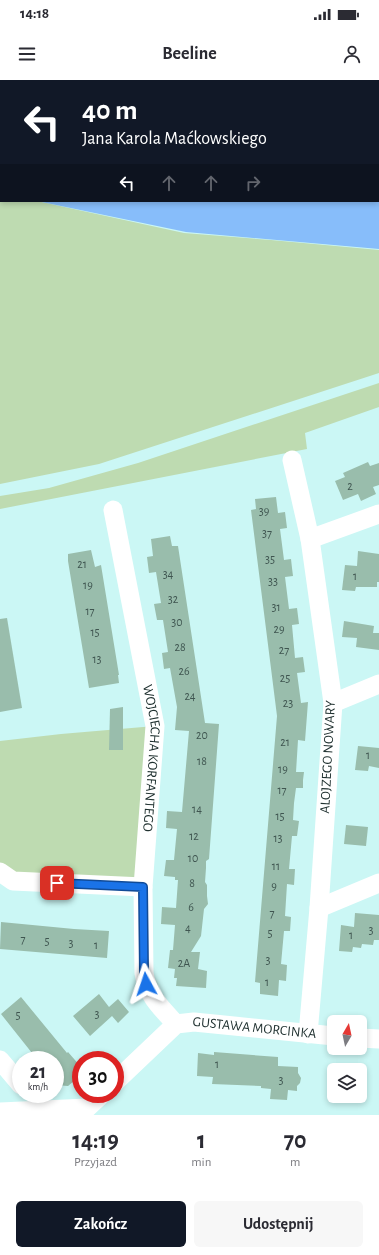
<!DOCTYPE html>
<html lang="pl">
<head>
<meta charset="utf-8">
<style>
  :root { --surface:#fff; --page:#f7f7f7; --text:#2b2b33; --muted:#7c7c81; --accent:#111827 }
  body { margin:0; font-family:"Alegreya Sans",sans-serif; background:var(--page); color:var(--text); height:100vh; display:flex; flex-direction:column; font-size:15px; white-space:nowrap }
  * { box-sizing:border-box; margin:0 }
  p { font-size:13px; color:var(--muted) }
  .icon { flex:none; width:22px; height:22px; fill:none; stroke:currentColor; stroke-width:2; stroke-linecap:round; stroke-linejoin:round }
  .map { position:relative; height:1035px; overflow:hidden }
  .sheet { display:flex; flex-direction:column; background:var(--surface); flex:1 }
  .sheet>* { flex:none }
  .top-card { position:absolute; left:0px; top:0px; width:379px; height:122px; box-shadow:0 2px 6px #0003; background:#111827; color:#fff; overflow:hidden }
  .needle { width:26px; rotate:9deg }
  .tools { position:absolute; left:327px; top:935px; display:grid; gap:8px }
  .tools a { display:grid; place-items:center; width:40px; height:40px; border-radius:6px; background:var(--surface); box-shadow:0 2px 6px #0003; font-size:20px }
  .speed { position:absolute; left:12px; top:971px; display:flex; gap:8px; font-size:20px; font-weight:700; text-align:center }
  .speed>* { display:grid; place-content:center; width:52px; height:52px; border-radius:50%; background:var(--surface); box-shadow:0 2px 6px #0003; line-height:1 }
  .speed small { font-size:10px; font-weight:400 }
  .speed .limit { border:6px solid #d22; background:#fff; color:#111 }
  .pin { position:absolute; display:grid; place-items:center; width:34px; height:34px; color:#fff; margin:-17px; border-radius:8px; box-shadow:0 2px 6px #0006 }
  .me { position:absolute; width:44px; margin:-22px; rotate:355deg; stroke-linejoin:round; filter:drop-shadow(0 0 3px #0008) }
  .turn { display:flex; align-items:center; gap:14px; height:84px; padding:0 16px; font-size:18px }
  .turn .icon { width:52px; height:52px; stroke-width:2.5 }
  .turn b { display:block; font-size:28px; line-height:34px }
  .lanes { display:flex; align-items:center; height:38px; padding:0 16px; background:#0003; justify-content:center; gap:20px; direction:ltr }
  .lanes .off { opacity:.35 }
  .eta { display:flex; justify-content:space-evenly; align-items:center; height:68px; text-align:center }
  .eta b { font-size:24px; font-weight:600; line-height:28px }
  .cta { display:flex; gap:8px; margin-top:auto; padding:8px 16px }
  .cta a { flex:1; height:46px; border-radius:6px; background:var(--accent); color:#fff; font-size:16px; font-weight:600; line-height:46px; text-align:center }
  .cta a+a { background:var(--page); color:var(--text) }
  .status { display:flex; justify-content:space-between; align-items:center; height:28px; padding:0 20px; background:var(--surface); direction:ltr }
  .status svg { height:11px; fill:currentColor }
  header { display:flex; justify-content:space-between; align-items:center; height:52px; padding:0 16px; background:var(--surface); font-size:18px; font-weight:600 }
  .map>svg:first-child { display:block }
  .green { fill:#bedbb1 }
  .water { fill:#87bdfa }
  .building { fill:#99bdac }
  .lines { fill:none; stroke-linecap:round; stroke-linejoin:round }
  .minor { stroke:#fff; stroke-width:19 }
  .route-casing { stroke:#114b97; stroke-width:10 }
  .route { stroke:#1a73e8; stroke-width:7 }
  .labels { text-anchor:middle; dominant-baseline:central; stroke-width:3; stroke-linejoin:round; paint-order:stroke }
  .number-label { font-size:12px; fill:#3f5550 }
  .street-label { font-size:14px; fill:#213231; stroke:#fff }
</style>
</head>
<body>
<div class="status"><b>14:18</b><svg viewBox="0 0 49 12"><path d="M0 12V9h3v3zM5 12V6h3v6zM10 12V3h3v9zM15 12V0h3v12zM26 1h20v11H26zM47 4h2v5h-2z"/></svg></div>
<header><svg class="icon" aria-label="menu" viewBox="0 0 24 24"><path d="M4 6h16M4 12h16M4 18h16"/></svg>Beeline<svg class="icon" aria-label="person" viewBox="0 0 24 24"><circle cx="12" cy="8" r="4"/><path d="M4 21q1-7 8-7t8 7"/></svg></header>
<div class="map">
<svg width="379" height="1035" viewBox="0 0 379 1035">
  <rect width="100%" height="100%" fill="#cbf7f5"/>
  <g class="green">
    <polygon points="0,113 1,121 37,121 184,153 271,160 379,170 379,293 99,384 0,404"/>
    <polygon points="379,303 379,327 305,353 307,369 0,429 0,416 49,408 138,383"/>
    <polygon points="155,646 143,807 0,792 0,661 61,654"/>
  </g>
  <polygon class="water" points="379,85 379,169 186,152 37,121 378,121"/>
  <g class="building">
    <polygon points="368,382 370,386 379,383 379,405 373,407 376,414 361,421 358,414 343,420 335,401 345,397 343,393"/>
    <polygon points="276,417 278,433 285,432 287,448 280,449 284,480 291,479 292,488 293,496 285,497 289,529 297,528 299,544 292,545 295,578 303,577 305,592 297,593 301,623 308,622 305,661 298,660 296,692 304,692 303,700 303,708 296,708 294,723 293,740 299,741 297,756 292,756 289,789 295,789 294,805 287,804 285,836 291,837 290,851 284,851 281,884 287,885 286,901 279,900 278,916 260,914 260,903 255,902 277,636 251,430 256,429 255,419"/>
    <polygon points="170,456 172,466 178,466 205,643 219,644 209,779 206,781 206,788 205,802 207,805 207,816 208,824 204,829 201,856 191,872 200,872 198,889 207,891 206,908 176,906 177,898 174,898 175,889 168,888 170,870 173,870 175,845 161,844 162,827 176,828 178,800 175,800 175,797 164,796 166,780 174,780 177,749 166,748 167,731 182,732 189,651 175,650 177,627 170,588 164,589 162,573 168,572 163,540 157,540 154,524 161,523 156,492 149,493 147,477 153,476 151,459"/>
    <polygon points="91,470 95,487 101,485 119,595 118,595 119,603 89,608 68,481 68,474"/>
    <polygon points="358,471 379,474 379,502 377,502 377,507 356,507 355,511 342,510 345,485 357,486"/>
    <polygon points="7,538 22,628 0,632 0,539"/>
    <polygon points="344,541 374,546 373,553 379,553 379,570 356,567 357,558 342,557"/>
    <polygon points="123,627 123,670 109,670 110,629"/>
    <polygon points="358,666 379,668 379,688 369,686 368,691 355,690"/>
    <polygon points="346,745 368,747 366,766 344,764"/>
    <polygon points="355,833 379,835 379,860 374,860 373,865 362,864 361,868 353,867 352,872 339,871 341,845 354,847"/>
    <polygon points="1,842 74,849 109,851 107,878 0,869"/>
    <polygon points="99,914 109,927 118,919 129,932 118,943 112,936 90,956 73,936"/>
    <polygon points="21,917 67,973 68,972 81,987 81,995 68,1006 55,1005 55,980 24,980 32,973 1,934"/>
    <polygon points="214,972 278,977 278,986 298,987 298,993 301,998 300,1003 297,1006 297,1011 288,1010 287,1020 270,1019 271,1009 261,1008 261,1006 212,1004 213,997 197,996 198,973 214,975"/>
  </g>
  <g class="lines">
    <g class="minor">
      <polyline points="292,380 310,459 333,623 319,828 308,954"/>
      <path id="s1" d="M 113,430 L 155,646 L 143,807 L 144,893 C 147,915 161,928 176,944"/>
      <polyline points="310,459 379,434"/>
      <polyline points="333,623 379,604"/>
      <polyline points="0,792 13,801 143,807"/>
      <polyline points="319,828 379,803"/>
      <polyline points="360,958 379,959"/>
      <polyline points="0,980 21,1005"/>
      <path id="s2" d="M 115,1002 L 176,944 L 194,942 L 334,956"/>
      <polyline points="0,1032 87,1028 102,1014"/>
    </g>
  </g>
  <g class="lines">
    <defs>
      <polyline id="route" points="57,803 143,807 144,893 146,904"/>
    </defs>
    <use href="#route" class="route-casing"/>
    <use href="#route" class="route"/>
  </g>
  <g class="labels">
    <g class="number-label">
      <text x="350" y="406">2</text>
      <text x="264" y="431">39</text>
      <text x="267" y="453">37</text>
      <text x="270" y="479">35</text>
      <text x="82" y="484">21</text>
      <text x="168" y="494">34</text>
      <text x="355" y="496">1</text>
      <text x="273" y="501">33</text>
      <text x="88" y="505">19</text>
      <text x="173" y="519">32</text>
      <text x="276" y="527">31</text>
      <text x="90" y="531">17</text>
      <text x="177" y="542">30</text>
      <text x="279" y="549">29</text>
      <text x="95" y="552">15</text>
      <text x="180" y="567">28</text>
      <text x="284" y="570">27</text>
      <text x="97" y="579">13</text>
      <text x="184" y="591">26</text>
      <text x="285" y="598">25</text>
      <text x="190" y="616">24</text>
      <text x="288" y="623">23</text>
      <text x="202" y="655">20</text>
      <text x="285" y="662">21</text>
      <text x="368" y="675">1</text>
      <text x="202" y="681">18</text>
      <text x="283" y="689">19</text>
      <text x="282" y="710">17</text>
      <text x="197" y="729">14</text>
      <text x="280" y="736">15</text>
      <text x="194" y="756">12</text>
      <text x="278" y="758">13</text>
      <text x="193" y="778">10</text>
      <text x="276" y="786">11</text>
      <text x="192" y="803">8</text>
      <text x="274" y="806">9</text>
      <text x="191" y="827">6</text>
      <text x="272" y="833">7</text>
      <text x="188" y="848">4</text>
      <text x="371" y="850">3</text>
      <text x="270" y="853">5</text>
      <text x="351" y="855">1</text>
      <text x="23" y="859">7</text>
      <text x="47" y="861">5</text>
      <text x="71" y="863">3</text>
      <text x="96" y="865">1</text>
      <text x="268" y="880">3</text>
      <text x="184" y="883">2A</text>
      <text x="267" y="902">1</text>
      <text x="97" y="934">3</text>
      <text x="18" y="935">5</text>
      <text x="217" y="984">1</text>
      <text x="281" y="1000">3</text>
    </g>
    <g class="street-label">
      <text transform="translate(328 677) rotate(-87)">ALOJZEGO NOWARY</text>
      <text stroke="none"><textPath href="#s1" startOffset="252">WOJCIECHA KORFANTEGO</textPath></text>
      <text stroke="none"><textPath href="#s2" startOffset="163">GUSTAWA MORCINKA</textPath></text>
    </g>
  </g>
</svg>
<div class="tools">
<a><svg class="needle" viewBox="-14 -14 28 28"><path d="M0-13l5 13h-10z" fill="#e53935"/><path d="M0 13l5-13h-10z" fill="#7c7c81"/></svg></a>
<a><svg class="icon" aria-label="layers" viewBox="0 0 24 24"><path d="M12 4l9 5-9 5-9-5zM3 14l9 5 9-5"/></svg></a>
</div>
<div class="speed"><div>21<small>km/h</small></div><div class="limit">30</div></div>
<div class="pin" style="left:57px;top:803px;background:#d93025"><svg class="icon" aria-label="arrive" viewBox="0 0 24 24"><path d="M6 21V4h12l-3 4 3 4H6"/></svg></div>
<svg class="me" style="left:146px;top:904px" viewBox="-20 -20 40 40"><path d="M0-17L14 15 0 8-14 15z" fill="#1a73e8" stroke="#fff" stroke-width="4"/></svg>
<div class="top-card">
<div class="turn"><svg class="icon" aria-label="left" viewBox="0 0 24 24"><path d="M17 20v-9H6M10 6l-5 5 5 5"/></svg><div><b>40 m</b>Jana Karola Maćkowskiego</div></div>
<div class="lanes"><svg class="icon" aria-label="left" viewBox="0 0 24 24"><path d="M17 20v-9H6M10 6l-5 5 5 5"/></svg><svg class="icon off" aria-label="ahead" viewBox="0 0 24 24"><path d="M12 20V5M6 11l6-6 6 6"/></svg><svg class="icon off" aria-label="ahead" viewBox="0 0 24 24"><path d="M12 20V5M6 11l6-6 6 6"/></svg><svg class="icon off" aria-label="right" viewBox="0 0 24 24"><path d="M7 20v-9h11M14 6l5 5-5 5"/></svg></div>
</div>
</div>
<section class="sheet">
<div class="eta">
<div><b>14:19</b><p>Przyjazd</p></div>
<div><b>1</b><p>min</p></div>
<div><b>70</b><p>m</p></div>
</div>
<div class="cta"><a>Zakończ</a><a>Udostępnij</a></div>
</section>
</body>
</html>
